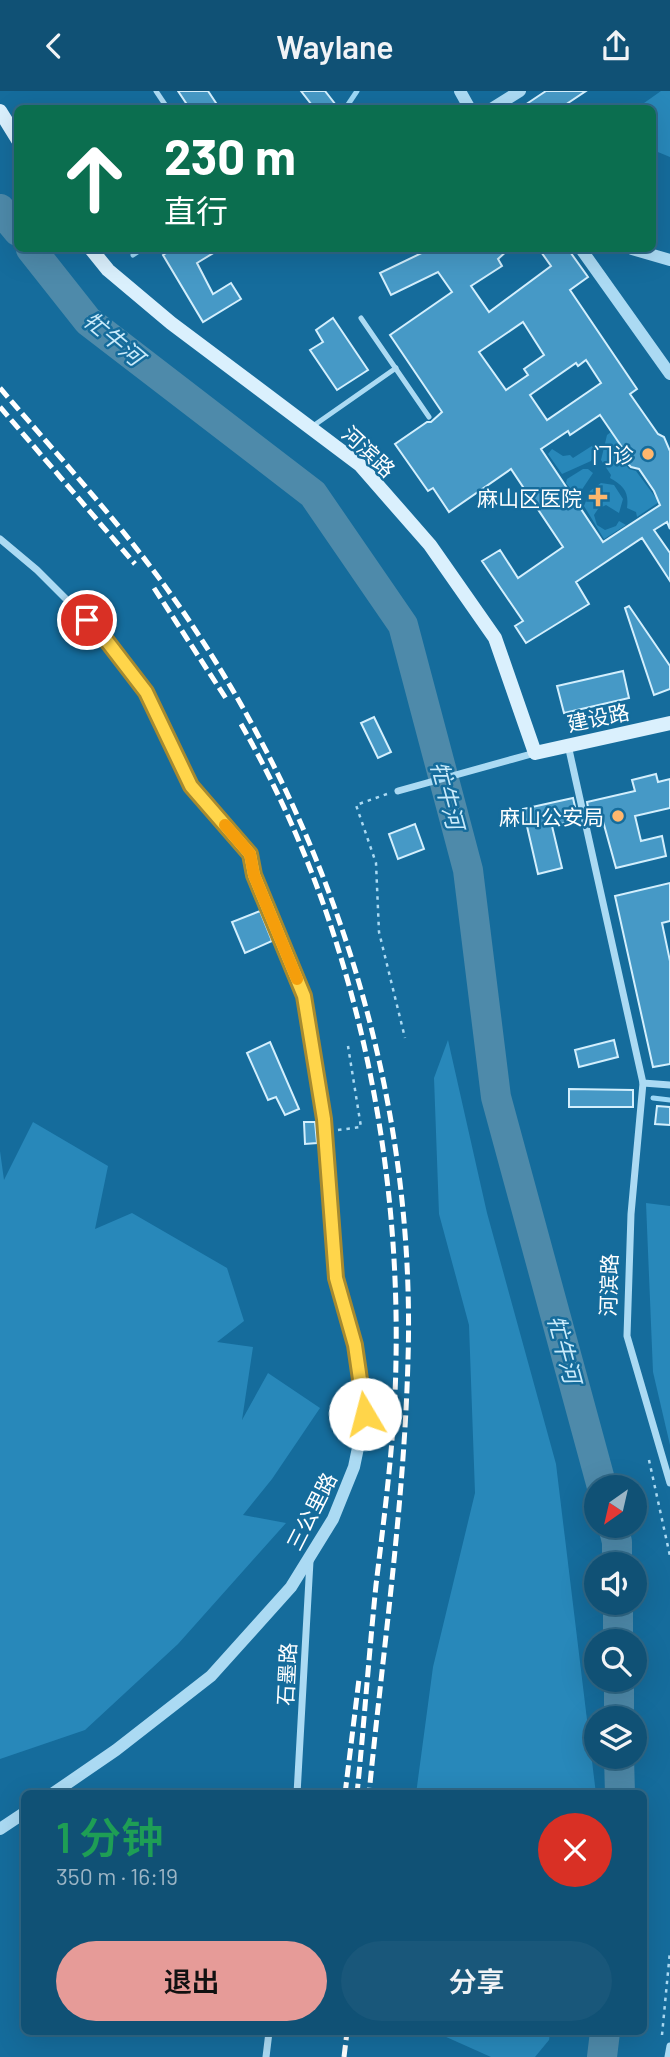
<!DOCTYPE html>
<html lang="zh">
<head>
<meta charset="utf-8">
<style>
  :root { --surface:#105175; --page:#19577a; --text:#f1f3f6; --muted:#9cb5c5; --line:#306887; --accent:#e69b98 }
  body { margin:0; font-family:Barlow,"Noto Sans SC",sans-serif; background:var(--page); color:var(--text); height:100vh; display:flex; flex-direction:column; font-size:26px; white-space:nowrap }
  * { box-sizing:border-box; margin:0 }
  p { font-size:23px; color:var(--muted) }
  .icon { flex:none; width:38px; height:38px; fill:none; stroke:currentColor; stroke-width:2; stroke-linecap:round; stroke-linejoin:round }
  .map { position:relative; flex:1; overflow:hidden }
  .drawer { position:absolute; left:21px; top:1699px; width:626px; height:245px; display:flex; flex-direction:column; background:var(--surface); border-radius:10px; box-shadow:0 7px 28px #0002,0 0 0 2px var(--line) }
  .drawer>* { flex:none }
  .banner { position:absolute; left:14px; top:14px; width:642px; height:147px; border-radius:10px; box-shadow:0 7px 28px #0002,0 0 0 2px var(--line); background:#0b6e4f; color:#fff; overflow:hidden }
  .needle { width:46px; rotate:214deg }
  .controls { position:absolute; left:584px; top:1384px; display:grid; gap:14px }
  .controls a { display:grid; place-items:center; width:63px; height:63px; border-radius:50%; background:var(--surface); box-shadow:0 7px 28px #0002,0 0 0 2px var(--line); font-size:35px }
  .pin { position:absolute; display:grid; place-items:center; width:60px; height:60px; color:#fff; margin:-30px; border:4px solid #fff; border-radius:50%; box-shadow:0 2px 7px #0007 }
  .me { position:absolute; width:77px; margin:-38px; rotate:352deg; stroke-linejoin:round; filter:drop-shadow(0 0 5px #0008) }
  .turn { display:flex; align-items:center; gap:24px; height:147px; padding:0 35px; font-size:32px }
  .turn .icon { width:91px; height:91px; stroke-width:2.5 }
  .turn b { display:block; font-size:49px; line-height:60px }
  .round { display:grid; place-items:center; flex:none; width:74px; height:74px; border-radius:37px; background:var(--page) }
  .head { display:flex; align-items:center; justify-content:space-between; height:119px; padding:0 35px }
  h1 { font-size:42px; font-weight:600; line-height:52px; color:#1e9e55 }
  .action { display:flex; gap:14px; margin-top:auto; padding:14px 35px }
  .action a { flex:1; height:80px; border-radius:42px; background:var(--accent); color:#111; font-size:28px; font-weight:600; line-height:80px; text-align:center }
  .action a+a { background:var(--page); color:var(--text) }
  header { display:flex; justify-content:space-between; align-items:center; height:91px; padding:0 35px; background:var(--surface); font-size:32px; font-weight:600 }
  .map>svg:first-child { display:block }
  .green { fill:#2888ba }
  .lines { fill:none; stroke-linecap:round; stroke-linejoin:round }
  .stream { stroke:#9dd8f6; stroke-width:5 }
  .river { stroke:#4e8aaa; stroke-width:30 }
  .building { fill:#4699c6; stroke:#d3effd; stroke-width:2; fill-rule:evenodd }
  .path { stroke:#abdaf3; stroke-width:2.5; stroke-dasharray:3.5 5; stroke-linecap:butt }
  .service { stroke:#abdaf3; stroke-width:5 }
  .minor { stroke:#abdaf3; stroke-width:7 }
  .tertiary { stroke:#abdaf3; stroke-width:12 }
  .secondary { stroke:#daf0fd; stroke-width:14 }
  .rail { stroke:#fff; stroke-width:5; stroke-dasharray:12 5; stroke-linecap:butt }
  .route-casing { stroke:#a68a30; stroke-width:18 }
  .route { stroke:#ffd54a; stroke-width:12 }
  .slow { stroke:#f59e0b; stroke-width:12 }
  .poi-dot { fill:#ffb76d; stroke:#156c9c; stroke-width:2.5 }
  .labels { text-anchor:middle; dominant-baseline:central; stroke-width:5; stroke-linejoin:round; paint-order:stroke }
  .street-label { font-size:21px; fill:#fff; stroke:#156c9c }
  .poi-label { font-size:21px; fill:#fff; stroke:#156c9c; text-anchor:end }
  .water-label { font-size:23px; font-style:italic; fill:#c9eafa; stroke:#156c9c }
</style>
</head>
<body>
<header><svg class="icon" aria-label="back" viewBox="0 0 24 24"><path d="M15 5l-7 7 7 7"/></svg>Waylane<svg class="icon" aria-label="share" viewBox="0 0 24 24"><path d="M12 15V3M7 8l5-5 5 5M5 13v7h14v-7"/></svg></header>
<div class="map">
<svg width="670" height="1966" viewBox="0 0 670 1966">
  <rect width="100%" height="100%" fill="#156c9c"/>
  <g class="green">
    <polygon points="661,0 670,0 670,66 653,59 653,18 637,17"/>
    <path d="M 611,341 L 626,364 L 625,373 L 629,378 L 636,380 L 659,411 L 637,426 L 636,421 L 627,417 C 629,401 624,395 610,387 L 611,384 L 601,369 L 607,344 Z"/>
    <polygon points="595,353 596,362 591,370 562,383 548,363 552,358 563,365 570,364 573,367"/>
    <polygon points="583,378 588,378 593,382 577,406 566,392 567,388"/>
    <polygon points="601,392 614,394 623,408 619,422 606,414 598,418 594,424 597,434 605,439 616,435 619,430 626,434 604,448 584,415 590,400"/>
    <polygon points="448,949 487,1122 556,1373 596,1703 416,1703 433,1576 475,1402 469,1234 439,1123 434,987"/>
    <polygon points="33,1031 108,1075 95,1138 132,1122 227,1177 244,1230 217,1251 253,1256 242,1329 268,1282 320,1317 272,1388 243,1424 286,1432 178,1553 85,1639 0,1668 0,1060 4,1089"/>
    <polygon points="646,1112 670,1115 670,1354 653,1281"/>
    <polygon points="435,1941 550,1941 549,1949 535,1966 491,1966"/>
  </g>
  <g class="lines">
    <g class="stream">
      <polyline points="345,18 357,0"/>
      <polyline points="133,164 142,158"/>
      <polyline points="653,1007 670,1009"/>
    </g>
    <g class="river">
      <polyline points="0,118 18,140"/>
      <polyline points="31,158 88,230 313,403 403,534 468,779 496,1006 602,1396"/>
      <polyline points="613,1435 617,1451 617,1474"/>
      <polyline points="618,1512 618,1550"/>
      <polyline points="619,1589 619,1628"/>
      <polyline points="619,1666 620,1703"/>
      <polyline points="602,1966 605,1941"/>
    </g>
  </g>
  <g class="building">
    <polygon points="178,0 208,0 220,18 190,18"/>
    <polygon points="301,0 325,0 339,18 315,18"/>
    <polygon points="546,0 586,0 559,18 519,18"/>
    <polygon points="173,158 220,158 197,172 213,203 231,192 241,208 203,231 163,164"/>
    <path d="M 430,158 L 509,158 L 498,168 L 502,175 L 471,195 L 489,221 L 551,175 L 539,158 L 568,158 L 588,186 L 570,199 L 637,298 L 630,303 L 658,343 L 664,346 L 670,360 L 670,438 L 667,431 L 654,439 L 670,462 L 670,490 L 642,447 L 576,491 L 589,513 L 526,552 L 515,535 L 523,530 L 482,470 L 500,459 L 518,487 L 563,456 L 511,378 L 449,421 L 433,397 L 428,400 L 395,353 L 427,331 L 431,331 L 442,321 L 390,244 L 452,201 L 438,181 L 391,204 L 380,182 ZM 523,231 L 544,264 L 524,278 L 528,284 L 506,299 L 479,261 ZM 586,269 L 601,292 L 547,329 L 530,304 L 576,272 L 578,275 ZM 600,324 L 628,365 L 628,373 L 631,376 L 639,378 L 654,400 L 660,414 L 603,451 L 541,358 L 568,340 L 570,344 Z"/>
    <polygon points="333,227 368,279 337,299 310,259 323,251 316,239"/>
    <polygon points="629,515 670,575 670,598 654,604 625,517"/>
    <polygon points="623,580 629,607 564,622 557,595"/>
    <polygon points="374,626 391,661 378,667 361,632"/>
    <polygon points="656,683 658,691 670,688 670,717 635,725 641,750 662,745 666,765 616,777 601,723 590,726 587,711 635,700 632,689"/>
    <polygon points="573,707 578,729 552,735 562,777 538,783 523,718"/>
    <polygon points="415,733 424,758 398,768 389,743"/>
    <polygon points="670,792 670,830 662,832 670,870 670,973 653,976 615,805"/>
    <polygon points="260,820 272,850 245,862 232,831"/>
    <polygon points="614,949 618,966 579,976 575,959"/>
    <polygon points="270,951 299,1018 285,1024 276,1006 268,1009 247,962"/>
    <polygon points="569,998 633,999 633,1016 569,1016"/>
    <polygon points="657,1015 670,1016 670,1034 655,1033"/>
    <polygon points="304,1031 315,1031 317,1052 305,1053"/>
  </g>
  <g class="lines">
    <g class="path">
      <polyline points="387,703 356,714 376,772 379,841 405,947"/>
      <polyline points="338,1039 361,1036 348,955"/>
      <polyline points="649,1369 670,1465"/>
      <polyline points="662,1944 670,1860"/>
    </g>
    <g class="service">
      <polyline points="156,0 168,18"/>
      <polyline points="361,227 429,326"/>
      <polyline points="313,335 396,277"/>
    </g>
    <g class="minor">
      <polyline points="0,448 37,479 103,545 146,601 192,695 250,763"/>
      <polyline points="568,654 643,992 670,994"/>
      <polyline points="398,700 535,662"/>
      <polyline points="643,992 631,1123 627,1245 670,1392"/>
      <polyline points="297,1703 310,1470"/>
      <polyline points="266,1966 269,1941"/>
      <polyline points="668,1966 670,1955"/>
    </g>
    <g class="tertiary">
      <polyline points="460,0 470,18"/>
      <polyline points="491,18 520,0"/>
      <polyline points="581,158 670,283"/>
      <polyline points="632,158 670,169"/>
      <polyline points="52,1703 116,1659 211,1585 291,1496 333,1428 354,1376 365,1323 355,1254 336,1187 324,1028 304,905 255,784 250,763"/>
      <polyline points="0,1738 24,1722"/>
    </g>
    <g class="secondary">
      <polyline points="0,20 18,49"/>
      <polyline points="91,158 108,179 171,232 360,374 430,454 495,547 535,662 670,632"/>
    </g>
    <g class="rail">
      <path d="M 0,297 C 66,374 136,449 192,534 C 336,750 416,1009 408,1269 C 404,1414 383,1559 369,1703"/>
      <polyline points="0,316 135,473"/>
      <polyline points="154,497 227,609"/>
      <path d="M 241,633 C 350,823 400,1051 396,1269 C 395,1344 385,1419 376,1494 C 369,1563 364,1633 357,1703"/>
      <polyline points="345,1703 359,1588"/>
      <polyline points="344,1966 347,1941"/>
    </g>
  </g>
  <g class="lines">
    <defs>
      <polyline id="route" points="87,529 103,545 146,601 191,695 250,763 254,784 304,905 324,1028 336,1187 355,1254 365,1323"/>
    </defs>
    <use href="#route" class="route-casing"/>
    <use href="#route" class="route"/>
    <polyline class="slow" points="225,734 250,763 254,784 297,888"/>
  </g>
  <g class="poi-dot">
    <circle cx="648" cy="363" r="7"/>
    <path d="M594.5 395.5h7v7h7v7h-7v7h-7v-7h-7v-7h7z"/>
    <circle cx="618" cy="725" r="7"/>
  </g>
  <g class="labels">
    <g class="street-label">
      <text transform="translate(369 360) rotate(43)">河滨路</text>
      <text transform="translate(598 626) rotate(-12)">建设路</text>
      <text transform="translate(608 1194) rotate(-88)">河滨路</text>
      <text transform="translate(311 1420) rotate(-63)">三公里路</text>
      <text transform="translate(286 1583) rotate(-87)">石墨路</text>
    </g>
    <g class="poi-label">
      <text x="634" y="363">门诊</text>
      <text x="582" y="406">麻山区医院</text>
      <text x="604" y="725">麻山公安局</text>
    </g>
    <g class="water-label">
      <text transform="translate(114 247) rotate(40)">牤牛河</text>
      <text transform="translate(448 704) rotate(75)">牤牛河</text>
      <text transform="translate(565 1258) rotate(75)">牤牛河</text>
    </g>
  </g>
</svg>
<div class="controls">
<a><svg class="needle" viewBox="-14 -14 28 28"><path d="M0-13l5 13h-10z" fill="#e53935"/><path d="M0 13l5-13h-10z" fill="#9cb5c5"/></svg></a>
<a><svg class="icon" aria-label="sound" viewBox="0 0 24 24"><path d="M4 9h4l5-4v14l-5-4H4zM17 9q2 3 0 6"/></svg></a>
<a><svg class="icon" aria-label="search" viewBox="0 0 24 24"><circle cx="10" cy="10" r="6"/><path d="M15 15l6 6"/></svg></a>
<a><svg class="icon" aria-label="layers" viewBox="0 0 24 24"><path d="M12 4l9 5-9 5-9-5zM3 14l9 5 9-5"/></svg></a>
</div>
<div class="pin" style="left:87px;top:529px;background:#d93025"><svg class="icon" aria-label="arrive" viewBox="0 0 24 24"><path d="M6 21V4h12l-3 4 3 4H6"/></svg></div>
<svg class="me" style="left:365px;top:1323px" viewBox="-20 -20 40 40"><circle r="19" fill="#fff"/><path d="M0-13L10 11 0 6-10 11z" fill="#ffd54a"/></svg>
<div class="banner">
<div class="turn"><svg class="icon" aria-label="ahead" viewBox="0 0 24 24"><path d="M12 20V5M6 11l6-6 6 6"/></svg><div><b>230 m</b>直行</div></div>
</div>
<section class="drawer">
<div class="head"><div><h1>1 分钟</h1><p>350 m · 16:19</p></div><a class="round" style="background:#d93025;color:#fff"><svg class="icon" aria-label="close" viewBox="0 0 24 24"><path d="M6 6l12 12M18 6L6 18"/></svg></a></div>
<div class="action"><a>退出</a><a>分享</a></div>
</section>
</div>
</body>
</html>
